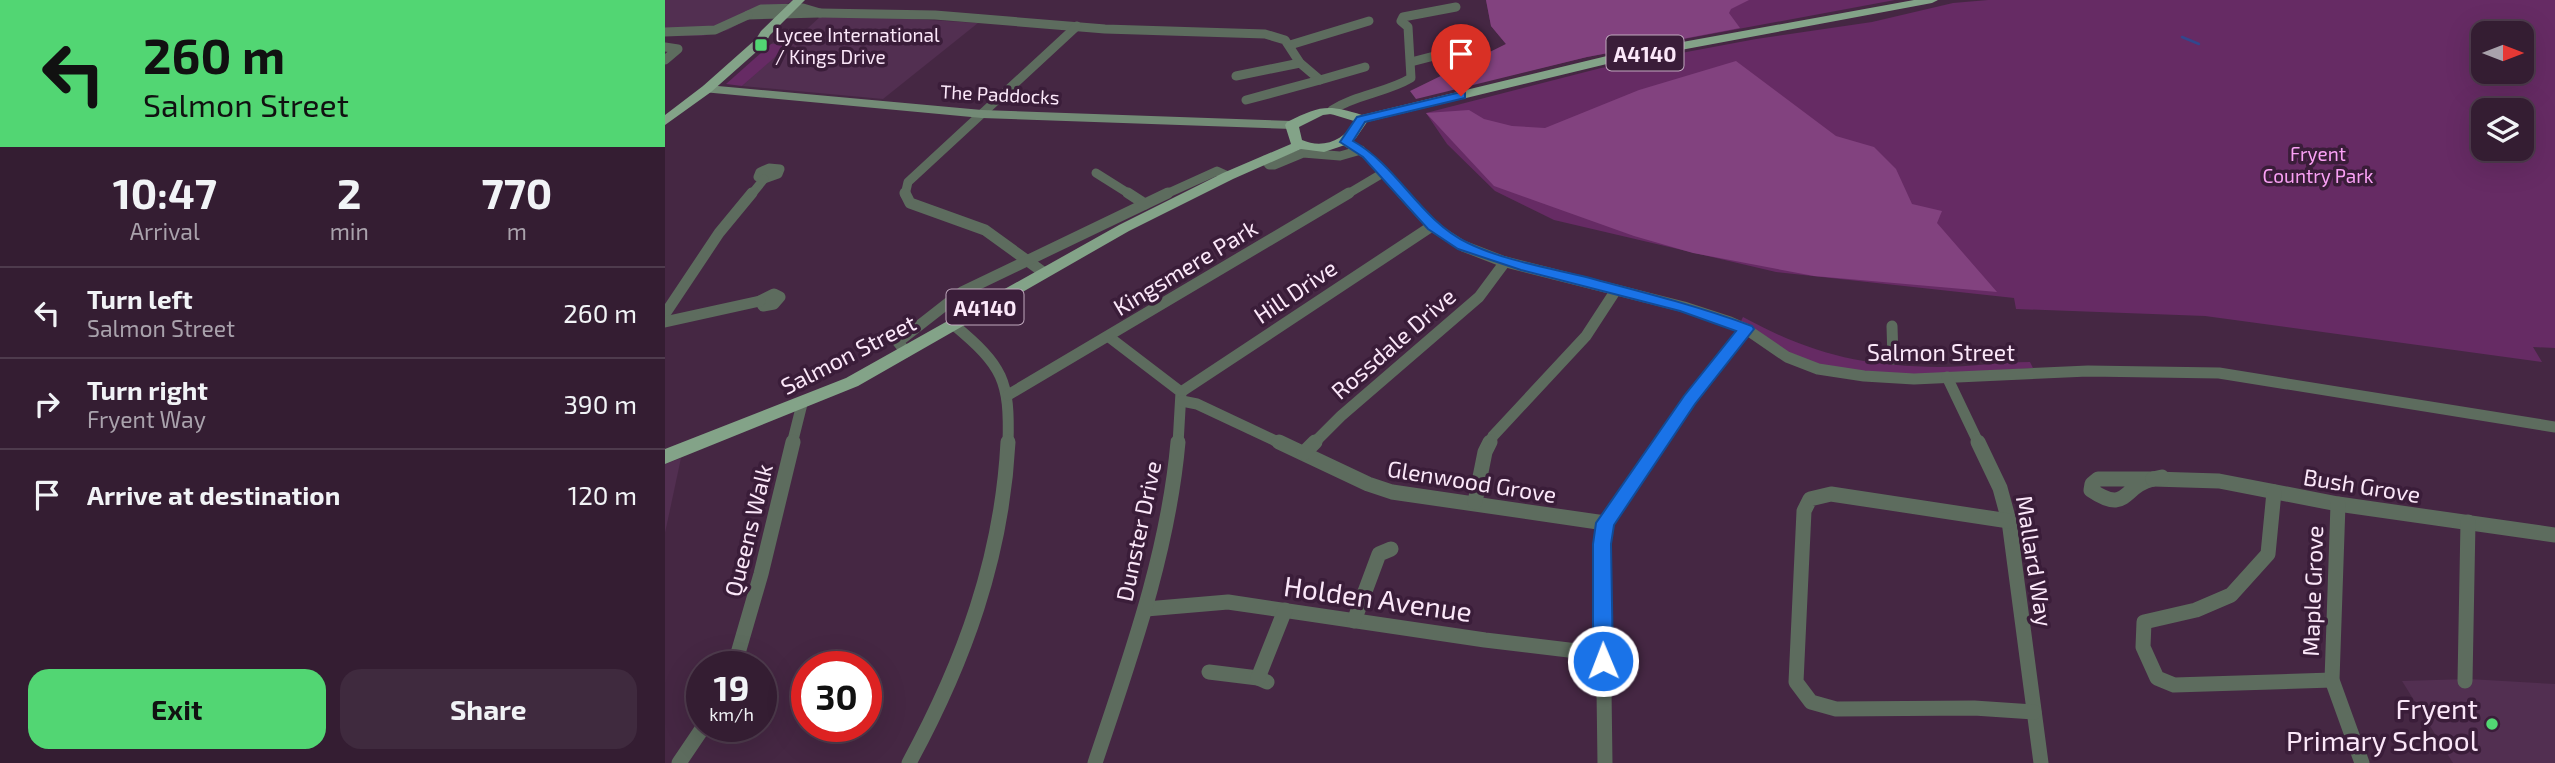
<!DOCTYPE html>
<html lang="en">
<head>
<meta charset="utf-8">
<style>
  :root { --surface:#341d32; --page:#3f2a3e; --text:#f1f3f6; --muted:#a9a2ac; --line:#4e3b4d; --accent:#52d673 }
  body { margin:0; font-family:"Exo 2",sans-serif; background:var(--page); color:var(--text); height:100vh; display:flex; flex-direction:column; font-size:26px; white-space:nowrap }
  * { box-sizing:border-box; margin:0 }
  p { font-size:23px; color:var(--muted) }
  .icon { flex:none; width:38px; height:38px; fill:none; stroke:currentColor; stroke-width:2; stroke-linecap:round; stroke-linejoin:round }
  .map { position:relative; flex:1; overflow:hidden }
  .drawer { display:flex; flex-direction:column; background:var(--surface); width:665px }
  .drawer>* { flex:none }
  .top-card { background:#52d673; color:#111; overflow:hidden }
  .needle { width:46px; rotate:90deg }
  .fabs { position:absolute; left:1806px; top:21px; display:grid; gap:14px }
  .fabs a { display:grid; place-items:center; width:63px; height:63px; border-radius:14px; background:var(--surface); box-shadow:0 7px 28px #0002,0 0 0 2px var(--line); font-size:35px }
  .speed { position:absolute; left:21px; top:651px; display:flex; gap:14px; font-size:35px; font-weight:700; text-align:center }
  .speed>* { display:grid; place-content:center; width:91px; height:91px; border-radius:50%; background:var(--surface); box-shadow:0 7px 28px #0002,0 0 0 2px var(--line); line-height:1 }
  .speed small { font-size:18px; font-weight:400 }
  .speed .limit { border:10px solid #d22; background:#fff; color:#111 }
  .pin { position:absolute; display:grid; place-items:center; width:60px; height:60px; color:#fff; margin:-72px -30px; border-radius:50% 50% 50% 0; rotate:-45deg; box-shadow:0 0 7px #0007 }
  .pin .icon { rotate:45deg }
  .me { position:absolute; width:77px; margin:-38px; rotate:359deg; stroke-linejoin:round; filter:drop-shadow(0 0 5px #0008) }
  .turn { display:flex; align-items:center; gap:24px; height:147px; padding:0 28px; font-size:32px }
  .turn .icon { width:91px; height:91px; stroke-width:2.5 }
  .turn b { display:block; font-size:49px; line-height:60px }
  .eta { display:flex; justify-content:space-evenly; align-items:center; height:119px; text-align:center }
  .eta b { font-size:42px; font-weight:700; line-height:49px }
  .primary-button { display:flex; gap:14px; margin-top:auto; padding:14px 28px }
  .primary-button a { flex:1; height:80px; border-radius:21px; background:var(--accent); color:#111; font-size:28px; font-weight:700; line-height:80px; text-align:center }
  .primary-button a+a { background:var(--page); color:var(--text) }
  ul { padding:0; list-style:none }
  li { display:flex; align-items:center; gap:21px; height:91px; padding:0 28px; border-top:2px solid var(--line) }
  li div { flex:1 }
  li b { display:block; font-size:26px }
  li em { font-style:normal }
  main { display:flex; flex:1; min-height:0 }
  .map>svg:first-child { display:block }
  .built { fill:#522f51 }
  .green { fill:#662b64; fill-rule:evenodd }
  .forest { fill:#82427f }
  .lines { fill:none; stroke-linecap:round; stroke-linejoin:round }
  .stream { stroke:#32478d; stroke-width:2.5 }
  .street-far2 { stroke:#5d6c5e; stroke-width:9 }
  .street-far1 { stroke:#5d6c5e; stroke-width:11 }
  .street { stroke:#5d6c5e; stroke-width:15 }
  .secondary { fill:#738b76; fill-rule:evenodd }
  .primary { fill:#83a388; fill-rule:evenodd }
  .route { fill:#1a73e8; stroke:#114b97; stroke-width:2 }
  .poi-dot { fill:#52d673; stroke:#3a1d39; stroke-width:2.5 }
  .labels { text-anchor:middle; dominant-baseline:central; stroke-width:7; stroke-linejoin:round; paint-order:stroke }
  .far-poi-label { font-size:19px; fill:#fbe7f9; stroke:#3a1d39; text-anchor:start }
  .far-street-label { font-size:19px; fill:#fbe7f9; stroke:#3a1d39 }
  .far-park-label { font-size:19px; fill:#faa1f5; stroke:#3a1d39 }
  .shield { fill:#3a1d39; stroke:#c1aabf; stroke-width:2 }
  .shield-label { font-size:21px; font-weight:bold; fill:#fbe7f9 }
  .street-label { font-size:23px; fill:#fbe7f9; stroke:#3a1d39 }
  .near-street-label { font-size:28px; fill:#fbe7f9; stroke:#3a1d39 }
  .near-poi-label { font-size:28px; fill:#fbe7f9; stroke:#3a1d39; text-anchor:end }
</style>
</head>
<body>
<main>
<section class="drawer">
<div class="top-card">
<div class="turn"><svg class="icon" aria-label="left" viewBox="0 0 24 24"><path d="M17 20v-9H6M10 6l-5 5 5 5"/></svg><div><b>260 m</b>Salmon Street</div></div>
</div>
<div class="eta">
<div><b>10:47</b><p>Arrival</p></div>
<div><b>2</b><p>min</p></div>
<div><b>770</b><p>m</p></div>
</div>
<ul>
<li><svg class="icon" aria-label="left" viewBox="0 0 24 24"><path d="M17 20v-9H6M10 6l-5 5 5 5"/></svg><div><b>Turn left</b><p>Salmon Street</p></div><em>260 m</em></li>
<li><svg class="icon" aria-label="right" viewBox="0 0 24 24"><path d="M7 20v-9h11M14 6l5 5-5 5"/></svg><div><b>Turn right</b><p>Fryent Way</p></div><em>390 m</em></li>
<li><svg class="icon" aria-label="arrive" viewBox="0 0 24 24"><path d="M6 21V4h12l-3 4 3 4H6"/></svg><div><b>Arrive at destination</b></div><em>120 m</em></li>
</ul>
<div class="primary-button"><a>Exit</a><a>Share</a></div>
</section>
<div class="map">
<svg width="1890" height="763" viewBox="0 0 1890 763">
  <rect width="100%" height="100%" fill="#452743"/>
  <g class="built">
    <polygon points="0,0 131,0 82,19 63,30 37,36 0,36"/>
    <polygon points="156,16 232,18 313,23 218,99 77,86 124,44 106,44 112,39 132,38"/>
    <polygon points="16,458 0,533 0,464"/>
    <polygon points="1804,679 1890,684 1890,763 1788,763 1737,681"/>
  </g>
  <g class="green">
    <polygon points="821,0 1230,0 922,57 825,80 828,51 841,44 826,26"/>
    <path d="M 1323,0 L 1890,0 L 1890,348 L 1868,347 L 1877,362 L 1540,316 L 1351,309 L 1349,298 L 1111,272 L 889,220 L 830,191 L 782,144 L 761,113 L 936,68 L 1091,39 L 1207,22 L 1288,3 ZM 1818,33 L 1857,33 L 1857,72 L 1818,72 ZM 1818,110 L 1857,110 L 1857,149 L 1818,149 Z"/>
    <polygon points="106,44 125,44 77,86 61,84"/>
    <path d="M 1078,317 C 1146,354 1196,366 1274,367 C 1304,367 1335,362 1365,362 L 1368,368 C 1300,372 1203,385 1140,360 C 1116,351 1096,335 1076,321 Z"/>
  </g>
  <g class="forest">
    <polygon points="821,0 1084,0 1066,9 1064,13 1075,28 922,57 751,99 745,91 841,44 826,26"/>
    <polygon points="1071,61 1171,136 1209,147 1231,169 1247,204 1277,211 1272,223 1332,292 1149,276 1028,253 969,236 829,186 761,113 804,110 819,119 847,126 880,128 974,90"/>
  </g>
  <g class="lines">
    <polyline class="stream" points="1517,37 1534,44"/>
    <g class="street-far2">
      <polygon points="138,8 155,13 83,15 96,9"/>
      <polyline points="155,13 270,15 440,29 600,34 620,40 635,63 655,80 700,67"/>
      <polyline points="0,32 50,30 83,15"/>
      <polyline points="625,45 704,21"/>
      <polyline points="0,47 13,49 0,60"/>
      <polyline points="746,62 773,55 794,44"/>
      <polyline points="571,76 635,63"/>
      <polyline points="581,100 655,80"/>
      <path d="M 667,110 C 692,94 721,93 746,78 L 743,27 L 736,21 L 738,17 L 791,7"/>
      <polyline points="681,142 702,155 739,195"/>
      <polyline points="600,160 604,165 609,165 638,153 675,156 696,150"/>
      <polygon points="104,168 115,169 113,174 99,179 93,177 95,172"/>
      <polyline points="431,173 466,195"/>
      <polyline points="86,195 99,179"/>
      <polyline points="240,195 243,182 412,26"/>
      <polyline points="499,195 552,171 563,176"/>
      <polyline points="681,195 718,173"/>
    </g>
    <g class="street-far1">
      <polyline points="240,193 245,203 320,230 378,272"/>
      <polyline points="463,193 480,204"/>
      <polyline points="737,193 767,226 798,246 837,261 1019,307 1065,322 1081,329 1122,357 1153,369 1199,376 1249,379 1423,371 1554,373 1890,427"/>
      <polygon points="109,294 115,297 109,304 98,306 95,301"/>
      <polyline points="0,314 54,233 87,193"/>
      <polyline points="0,322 95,301"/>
      <path d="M 289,325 C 338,366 345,380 343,444"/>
      <polyline points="1227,326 1228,359"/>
      <polyline points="444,337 516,392 513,444"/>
      <polyline points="241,352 233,342 297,292 503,193"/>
      <polyline points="1282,377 1314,444"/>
      <polyline points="516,392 767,226"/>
      <polyline points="343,395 684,193"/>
      <polyline points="517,401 532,404 617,444"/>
      <polyline points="127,444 137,404"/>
      <polyline points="648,444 676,416 814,297 840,262"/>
      <polyline points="824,444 828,436 921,336 951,290"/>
      <polyline points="995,444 1025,400 1081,329"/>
    </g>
    <g class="street">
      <polyline points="614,442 703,484 727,492 940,523"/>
      <polyline points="1313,442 1335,488 1344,521 1376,763"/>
      <polyline points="639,453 650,442"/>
      <path d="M 1433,479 L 1488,479 C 1457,486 1463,515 1426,490 L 1427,484 Z"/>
      <polyline points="1488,479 1554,481 1673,504 1890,535"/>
      <polyline points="1488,479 1497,477"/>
      <polyline points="1609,492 1603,554 1566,595 1531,610 1479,622 1478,647 1492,678 1509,685 1667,680"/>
      <polyline points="810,502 820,452 825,442"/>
      <polyline points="1673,504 1667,680 1697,763"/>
      <polyline points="1344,521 1166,494 1145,499 1139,511 1131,682 1146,702 1171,709 1309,708 1369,712"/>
      <polyline points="481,609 563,602 820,640 937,654"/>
      <polyline points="689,621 714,554 726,549"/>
      <polyline points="69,667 96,574 128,442"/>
      <polyline points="544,672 593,678 602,682"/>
      <polyline points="593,678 620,610"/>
      <polyline points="1800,681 1803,522"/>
      <polyline points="14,763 39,726"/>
      <path d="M 244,763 C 299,662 337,558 343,442"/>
      <path d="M 430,763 C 465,658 503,554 513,442"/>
      <polyline points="940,763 937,544 940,523 996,442"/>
    </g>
    <polygon class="secondary" points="42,85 317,110 627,121 634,125 627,129 317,118 38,92 38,86"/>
    <g class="primary">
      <polygon points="128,0 140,0 105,35 100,44 46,92 0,125 0,115 38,86 91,39 96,31"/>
      <path d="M 1249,0 L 1273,0 L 1267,3 L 946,63 L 702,122 L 691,138 L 683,144 L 659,152 L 636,149 L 568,179 L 464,231 L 193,386 L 0,464 L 0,449 L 181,378 L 454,225 L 558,173 L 626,144 L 620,125 L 622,122 C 655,106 662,104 697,115 L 946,55 ZM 666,114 L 689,121 C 680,141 657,149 637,140 L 634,127 L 658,115 Z"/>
    </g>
  </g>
  <path class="route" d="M 796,92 L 800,93 L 800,98 L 700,122 L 688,141 C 733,166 755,220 803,243 C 838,260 880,267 917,276 C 974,291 1030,305 1087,326 L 1089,329 L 1030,404 L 949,525 L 946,544 L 948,661 L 945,667 L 938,670 L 931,667 L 928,661 L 928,544 L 931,523 L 1019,396 L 1071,331 L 1015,311 L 856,270 L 793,249 L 763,229 L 698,157 L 675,142 L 692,117 Z"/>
  <g class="poi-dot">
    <rect x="89" y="38" width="14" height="14" rx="3.5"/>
    <circle cx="1827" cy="724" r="7"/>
  </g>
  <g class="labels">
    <g class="far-poi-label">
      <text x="110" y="34">Lycee International<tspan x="110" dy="22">/ Kings Drive</tspan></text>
    </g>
    <g class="far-street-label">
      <text transform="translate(335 94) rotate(3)">The Paddocks</text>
    </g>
    <g class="far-park-label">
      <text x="1653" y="153">Fryent<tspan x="1653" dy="22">Country Park</tspan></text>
    </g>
    <g class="shield">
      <rect x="941.5" y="35.5" width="77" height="35" rx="5"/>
      <rect x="281.5" y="289.5" width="77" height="35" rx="5"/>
    </g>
    <g class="shield-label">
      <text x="980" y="53">A4140</text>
      <text x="320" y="307">A4140</text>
    </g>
    <g class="street-label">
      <text transform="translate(520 267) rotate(-31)">Kingsmere Park</text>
      <text transform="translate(630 291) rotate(-34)">Hill Drive</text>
      <text transform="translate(728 343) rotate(-41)">Rossdale Drive</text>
      <text x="1276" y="352">Salmon Street</text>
      <text transform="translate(183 354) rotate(-27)">Salmon Street</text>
      <text transform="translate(807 481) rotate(9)">Glenwood Grove</text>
      <text transform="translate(1697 485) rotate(9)">Bush Grove</text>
      <text transform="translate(83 530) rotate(-76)">Queens Walk</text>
      <text transform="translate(473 531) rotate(-78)">Dunster Drive</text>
      <text transform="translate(1370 561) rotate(81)">Mallard Way</text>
      <text transform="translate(1647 591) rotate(-88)">Maple Grove</text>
    </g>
    <g class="near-street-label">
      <text transform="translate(713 598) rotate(8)">Holden Avenue</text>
    </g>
    <g class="near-poi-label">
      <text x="1813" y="708">Fryent<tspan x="1813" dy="32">Primary School</tspan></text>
    </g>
  </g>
</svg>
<div class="fabs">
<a><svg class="needle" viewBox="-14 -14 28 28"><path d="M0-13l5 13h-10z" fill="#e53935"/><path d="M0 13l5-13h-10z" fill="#a9a2ac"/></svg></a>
<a><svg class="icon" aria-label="layers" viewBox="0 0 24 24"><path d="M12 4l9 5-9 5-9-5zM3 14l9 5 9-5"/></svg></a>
</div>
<div class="speed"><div>19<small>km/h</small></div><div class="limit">30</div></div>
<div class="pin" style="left:796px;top:96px;background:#d93025"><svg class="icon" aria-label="arrive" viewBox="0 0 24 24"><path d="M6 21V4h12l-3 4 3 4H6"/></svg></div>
<svg class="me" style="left:938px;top:661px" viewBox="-20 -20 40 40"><circle r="17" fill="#1a73e8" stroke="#fff" stroke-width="3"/><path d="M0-11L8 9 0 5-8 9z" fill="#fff"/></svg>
</div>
</main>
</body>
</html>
